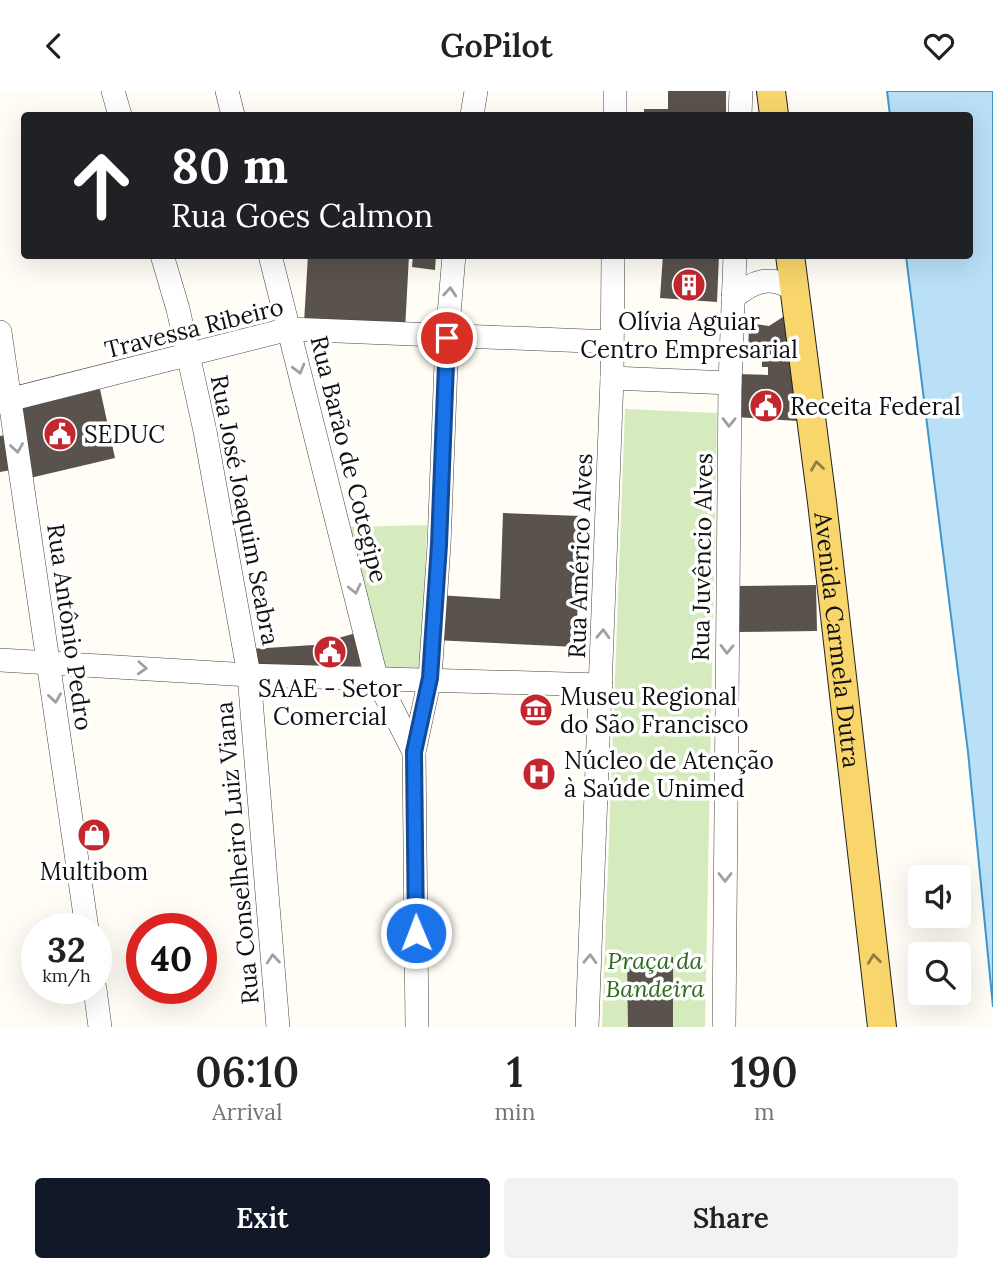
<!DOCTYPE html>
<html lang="en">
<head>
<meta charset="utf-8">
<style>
  :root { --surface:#fff; --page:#f2f2f2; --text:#222; --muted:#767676; --accent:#111827 }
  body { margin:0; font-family:Lora,serif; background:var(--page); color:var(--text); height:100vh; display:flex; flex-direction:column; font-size:26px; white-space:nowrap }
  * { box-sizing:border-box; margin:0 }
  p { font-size:23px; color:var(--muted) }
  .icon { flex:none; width:38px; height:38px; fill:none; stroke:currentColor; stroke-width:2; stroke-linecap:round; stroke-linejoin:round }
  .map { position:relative; height:936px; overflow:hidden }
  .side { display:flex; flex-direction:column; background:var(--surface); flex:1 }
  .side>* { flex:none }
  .top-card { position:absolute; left:21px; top:21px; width:952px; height:147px; border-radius:7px; box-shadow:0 7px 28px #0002; background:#202124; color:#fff; overflow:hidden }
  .controls { position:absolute; left:908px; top:774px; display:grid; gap:14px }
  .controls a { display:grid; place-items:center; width:63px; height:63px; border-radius:7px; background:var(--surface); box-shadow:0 7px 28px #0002; font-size:35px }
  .speed { position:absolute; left:21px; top:822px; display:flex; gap:14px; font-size:35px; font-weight:700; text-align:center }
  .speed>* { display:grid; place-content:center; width:91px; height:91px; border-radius:50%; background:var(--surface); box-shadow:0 7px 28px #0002; line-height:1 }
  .speed small { font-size:18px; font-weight:400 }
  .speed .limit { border:10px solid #d22; background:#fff; color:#111 }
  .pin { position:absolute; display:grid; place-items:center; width:60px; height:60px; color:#fff; margin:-30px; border:4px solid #fff; border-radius:50%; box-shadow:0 2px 7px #0007 }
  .me { position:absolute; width:77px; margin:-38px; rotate:359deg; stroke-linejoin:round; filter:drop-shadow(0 0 5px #0008) }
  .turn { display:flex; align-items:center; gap:24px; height:147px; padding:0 35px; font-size:32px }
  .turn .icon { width:91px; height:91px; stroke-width:2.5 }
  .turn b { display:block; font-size:49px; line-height:60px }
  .eta { display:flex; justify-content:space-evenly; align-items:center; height:119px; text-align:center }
  .eta b { font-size:42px; font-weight:600; line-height:49px }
  .action { display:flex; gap:14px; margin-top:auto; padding:14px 35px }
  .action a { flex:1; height:80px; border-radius:7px; background:var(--accent); color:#fff; font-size:28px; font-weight:600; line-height:80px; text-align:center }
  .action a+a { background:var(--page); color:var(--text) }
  header { display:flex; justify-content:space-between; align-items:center; height:91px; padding:0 35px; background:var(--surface); font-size:32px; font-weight:600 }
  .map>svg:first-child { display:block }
  .green { fill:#d5ebbd }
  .water { fill:#b9e0f7; stroke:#3f96cf; stroke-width:2 }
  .building { fill:#5a524d }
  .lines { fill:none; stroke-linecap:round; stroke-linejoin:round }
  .minor-casing { stroke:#444; stroke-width:24 }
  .major-casing { stroke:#222; stroke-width:30 }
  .minor { stroke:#fff; stroke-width:23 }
  .major { stroke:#f9d66b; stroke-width:28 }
  .oneway { stroke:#a0a0a0 }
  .oneway2 { stroke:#917d42 }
  .route-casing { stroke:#114b97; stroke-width:18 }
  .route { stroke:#1a73e8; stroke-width:12 }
  .labels { text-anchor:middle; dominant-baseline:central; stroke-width:7; stroke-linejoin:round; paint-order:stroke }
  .poi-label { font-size:24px; fill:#111; stroke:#fff; text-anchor:start }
  .street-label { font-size:24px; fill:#111; stroke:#fff }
  .park-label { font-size:24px; font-style:italic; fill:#2f6b1f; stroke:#fff }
</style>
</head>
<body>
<header><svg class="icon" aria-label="back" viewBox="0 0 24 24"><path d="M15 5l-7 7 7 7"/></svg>GoPilot<svg class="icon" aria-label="heart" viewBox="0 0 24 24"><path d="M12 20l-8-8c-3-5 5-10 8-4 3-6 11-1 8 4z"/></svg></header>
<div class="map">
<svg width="993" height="936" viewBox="0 0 993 936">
  <rect width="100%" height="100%" fill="#fffdf5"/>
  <g class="green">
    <polygon points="625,318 717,322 705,936 602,936"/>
    <polygon points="427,434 421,580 402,582 379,576 350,436"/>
  </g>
  <polygon class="water" points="887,0 993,0 993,916 968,661 906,165 970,164 970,24 890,24"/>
  <g class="building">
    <polygon points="668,0 726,0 726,24 644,24 644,18 668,18"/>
    <polygon points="308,164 409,164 405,239 304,232"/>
    <polygon points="413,164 436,164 435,179 412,176"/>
    <polygon points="663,164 719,164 717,211 660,207"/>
    <polygon points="786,224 798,330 735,326 737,283 768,284 768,276 762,276 762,266 748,266 749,232 769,235"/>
    <polygon points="100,298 115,367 30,387 19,318"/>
    <polygon points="6,344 11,379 0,381 0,345"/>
    <polygon points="503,422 581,425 576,556 434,549 438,504 500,508"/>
    <polygon points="816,494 817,540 736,541 735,495"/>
    <polygon points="356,542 364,574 321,582 256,580 251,558 314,554"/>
    <polygon points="627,866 673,866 673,936 628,936"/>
  </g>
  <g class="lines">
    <defs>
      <g id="minor">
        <polyline points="113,0 120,24"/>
        <polyline points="227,0 233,24"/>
        <polyline points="472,24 476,0"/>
        <polyline points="615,24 615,0"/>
        <polyline points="740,24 741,0"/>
        <polyline points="162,164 178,218 205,340 249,584 278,936"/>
        <polyline points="270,164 376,586 414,661"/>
        <path d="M 733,207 C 753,190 771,183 794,199"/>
        <polyline points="0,241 87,838"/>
        <polyline points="612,287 730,292"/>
        <polyline points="0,311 289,238 612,251"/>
        <polyline points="0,569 249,584 601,594"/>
        <polyline points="95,898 100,936"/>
        <polyline points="417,936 414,661 430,587 439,454 447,247 454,164"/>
        <polyline points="587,936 612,287 613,164"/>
        <polyline points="724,936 730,292 735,164"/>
      </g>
      <g id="major">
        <polyline points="771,0 774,24"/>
        <path id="s1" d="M 790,164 L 822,411 L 882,936"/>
      </g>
    </defs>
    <use href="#minor" class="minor-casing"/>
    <use href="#major" class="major-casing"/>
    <use href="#minor" class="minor"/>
    <use href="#major" class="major"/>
  </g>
  <defs><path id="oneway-chevron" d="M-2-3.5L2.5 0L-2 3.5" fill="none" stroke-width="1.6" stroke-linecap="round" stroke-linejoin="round" transform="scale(1.75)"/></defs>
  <g class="oneway">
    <use href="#oneway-chevron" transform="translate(450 201) rotate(-85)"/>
    <use href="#oneway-chevron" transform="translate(299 278) rotate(75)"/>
    <use href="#oneway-chevron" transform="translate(729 331) rotate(91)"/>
    <use href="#oneway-chevron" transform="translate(17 357) rotate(81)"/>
    <use href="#oneway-chevron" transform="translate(355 498) rotate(77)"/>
    <use href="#oneway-chevron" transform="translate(603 543) rotate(-88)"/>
    <use href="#oneway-chevron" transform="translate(727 558) rotate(91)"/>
    <use href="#oneway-chevron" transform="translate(142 577) rotate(3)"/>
    <use href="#oneway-chevron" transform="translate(55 607) rotate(82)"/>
    <use href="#oneway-chevron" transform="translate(725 786) rotate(90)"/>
    <use href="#oneway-chevron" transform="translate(273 868) rotate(-95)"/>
    <use href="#oneway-chevron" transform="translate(590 868) rotate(-88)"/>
  </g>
  <g class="oneway2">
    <use href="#oneway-chevron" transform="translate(817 375) rotate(-98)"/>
    <use href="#oneway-chevron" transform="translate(874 868) rotate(-97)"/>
  </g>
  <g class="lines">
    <defs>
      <polyline id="route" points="416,842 414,661 430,587 439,454 447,247"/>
    </defs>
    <use href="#route" class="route-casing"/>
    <use href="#route" class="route"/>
  </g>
  <defs>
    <symbol id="building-disc" viewBox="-11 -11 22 22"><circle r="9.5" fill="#c4262e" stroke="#fff"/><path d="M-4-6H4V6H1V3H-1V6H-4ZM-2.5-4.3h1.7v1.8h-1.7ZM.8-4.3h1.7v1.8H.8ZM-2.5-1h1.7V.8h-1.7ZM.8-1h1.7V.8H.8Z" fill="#fff"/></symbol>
    <symbol id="civic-disc" viewBox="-11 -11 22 22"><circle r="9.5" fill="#c4262e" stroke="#fff"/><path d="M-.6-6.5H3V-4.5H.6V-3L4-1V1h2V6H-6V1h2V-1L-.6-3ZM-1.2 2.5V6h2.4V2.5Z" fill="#fff"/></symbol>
    <symbol id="museum-disc" viewBox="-11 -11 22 22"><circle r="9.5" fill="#c4262e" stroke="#fff"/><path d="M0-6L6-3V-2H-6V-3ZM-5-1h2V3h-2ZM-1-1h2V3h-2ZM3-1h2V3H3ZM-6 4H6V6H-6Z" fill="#fff"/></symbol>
    <symbol id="hospital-disc" viewBox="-11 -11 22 22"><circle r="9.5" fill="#c4262e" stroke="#fff"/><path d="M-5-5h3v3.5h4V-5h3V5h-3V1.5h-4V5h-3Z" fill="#fff"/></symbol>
    <symbol id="shop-disc" viewBox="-11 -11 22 22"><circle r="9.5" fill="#c4262e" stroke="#fff"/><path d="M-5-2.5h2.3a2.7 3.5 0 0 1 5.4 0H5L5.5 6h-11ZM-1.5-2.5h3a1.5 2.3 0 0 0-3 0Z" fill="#fff"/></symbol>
  </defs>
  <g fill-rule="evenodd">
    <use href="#building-disc" x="670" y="175" width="38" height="38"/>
    <use href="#civic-disc" x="747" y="296" width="38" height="38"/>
    <use href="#civic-disc" x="41" y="324" width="38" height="38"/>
    <use href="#civic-disc" x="311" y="542" width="38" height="38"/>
    <use href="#museum-disc" x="517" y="600" width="38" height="38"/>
    <use href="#hospital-disc" x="520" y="664" width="38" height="38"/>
    <use href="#shop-disc" x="75" y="725" width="38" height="38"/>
  </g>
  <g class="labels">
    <g class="poi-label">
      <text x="689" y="230" text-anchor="middle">Olívia Aguiar<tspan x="689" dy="28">Centro Empresarial</tspan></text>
      <text x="790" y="315">Receita Federal</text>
      <text x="84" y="343">SEDUC</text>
      <text x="330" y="597" text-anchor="middle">SAAE - Setor<tspan x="330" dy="28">Comercial</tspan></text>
      <text x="560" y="605">Museu Regional<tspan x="560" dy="28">do São Francisco</tspan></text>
      <text x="564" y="669">Núcleo de Atenção<tspan x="564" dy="28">à Saúde Unimed</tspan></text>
      <text x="94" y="780" text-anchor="middle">Multibom</text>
    </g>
    <g class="street-label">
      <text transform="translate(194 237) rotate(-14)">Travessa Ribeiro</text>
      <text transform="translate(349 368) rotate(76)">Rua Barão de Cotegipe</text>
      <text transform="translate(245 419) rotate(79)">Rua José Joaquim Seabra</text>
      <text transform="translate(580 465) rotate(-88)">Rua Américo Alves</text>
      <text transform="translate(702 466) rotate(-89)">Rua Juvêncio Alves</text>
      <text transform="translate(70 536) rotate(82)">Rua Antônio Pedro</text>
      <text stroke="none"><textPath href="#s1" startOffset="388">Avenida Carmela Dutra</textPath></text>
      <text transform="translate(237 762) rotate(-95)">Rua Conselheiro Luiz Viana</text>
    </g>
    <g class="park-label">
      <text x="655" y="869">Praça da<tspan x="655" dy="28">Bandeira</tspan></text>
    </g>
  </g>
</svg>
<div class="controls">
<a><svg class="icon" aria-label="sound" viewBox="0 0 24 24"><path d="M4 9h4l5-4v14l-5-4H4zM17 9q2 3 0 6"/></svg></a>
<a><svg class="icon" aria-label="search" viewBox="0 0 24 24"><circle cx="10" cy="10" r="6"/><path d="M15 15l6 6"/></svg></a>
</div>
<div class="speed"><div>32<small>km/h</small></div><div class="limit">40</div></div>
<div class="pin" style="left:447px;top:247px;background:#d93025"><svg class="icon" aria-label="arrive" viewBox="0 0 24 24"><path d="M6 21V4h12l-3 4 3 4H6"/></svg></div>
<svg class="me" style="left:416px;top:842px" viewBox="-20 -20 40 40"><circle r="17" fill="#1a73e8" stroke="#fff" stroke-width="3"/><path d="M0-11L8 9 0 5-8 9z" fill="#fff"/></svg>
<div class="top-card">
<div class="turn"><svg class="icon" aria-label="ahead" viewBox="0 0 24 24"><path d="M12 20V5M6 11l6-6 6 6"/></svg><div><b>80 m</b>Rua Goes Calmon</div></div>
</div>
</div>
<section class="side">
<div class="eta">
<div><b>06:10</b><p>Arrival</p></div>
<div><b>1</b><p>min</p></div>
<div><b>190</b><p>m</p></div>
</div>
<div class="action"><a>Exit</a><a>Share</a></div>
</section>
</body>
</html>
